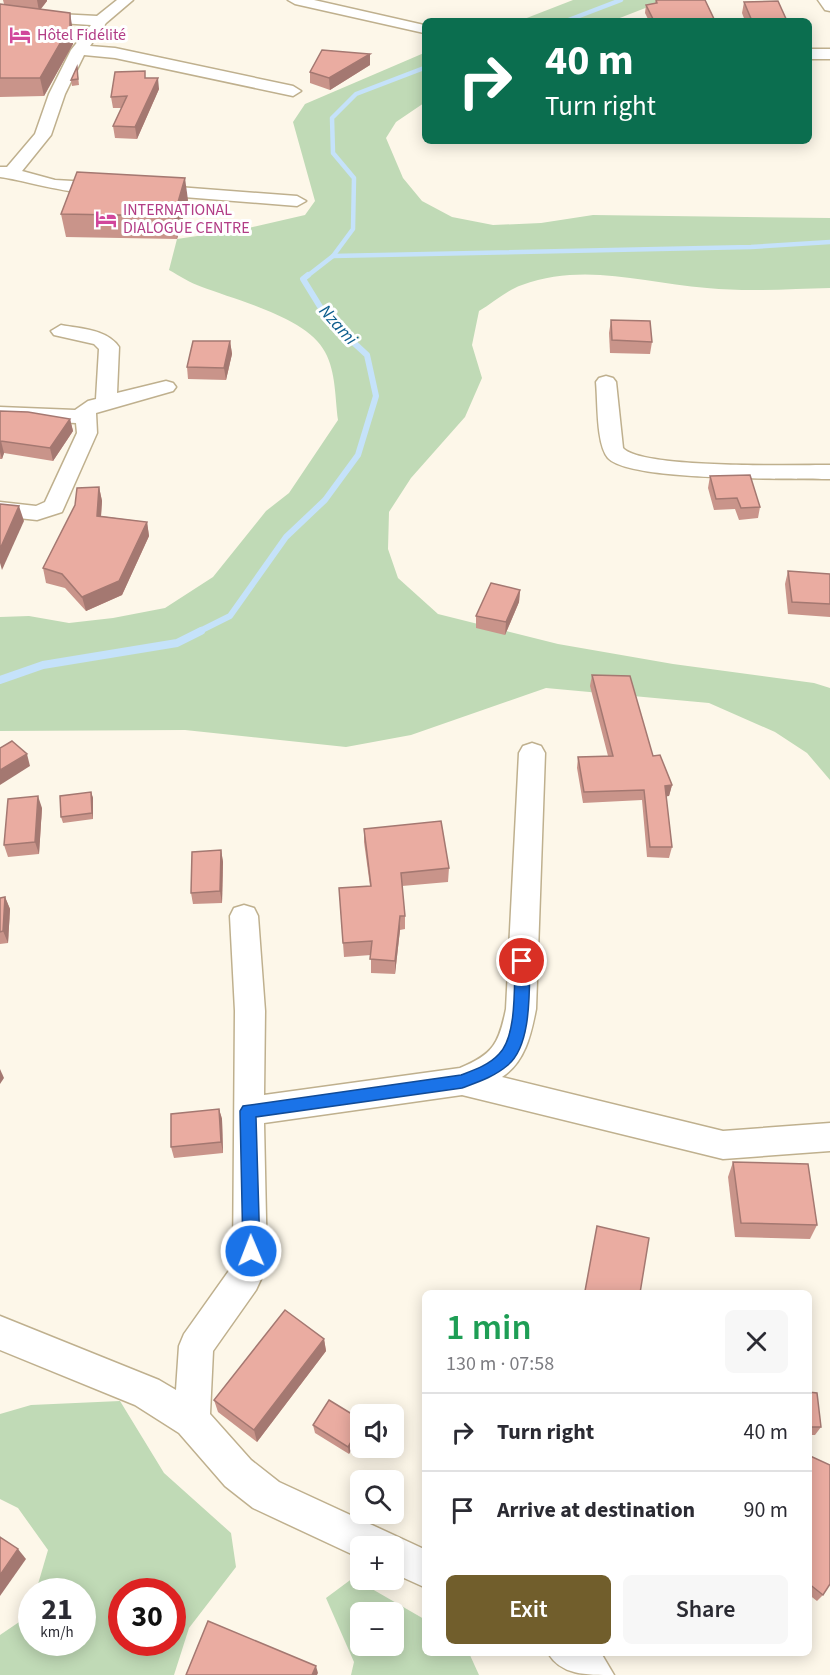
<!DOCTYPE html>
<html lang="en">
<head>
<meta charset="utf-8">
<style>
  :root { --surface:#fff; --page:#f7f7f7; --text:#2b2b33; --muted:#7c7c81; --line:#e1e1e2; --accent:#715e2c }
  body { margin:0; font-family:"Source Sans 3",sans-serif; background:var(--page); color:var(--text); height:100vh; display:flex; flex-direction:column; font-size:22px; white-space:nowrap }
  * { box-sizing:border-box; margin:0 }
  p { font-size:20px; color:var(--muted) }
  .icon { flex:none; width:33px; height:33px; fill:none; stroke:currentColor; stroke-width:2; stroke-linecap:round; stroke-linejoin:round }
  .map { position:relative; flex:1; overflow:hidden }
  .sheet { position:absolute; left:422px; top:1290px; width:390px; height:366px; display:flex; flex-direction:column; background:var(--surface); border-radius:9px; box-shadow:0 3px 15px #0003 }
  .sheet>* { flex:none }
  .banner { position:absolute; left:422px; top:18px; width:390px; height:126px; border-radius:9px; box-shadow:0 3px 15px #0003; background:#0b6e4f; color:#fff; overflow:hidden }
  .buttons { position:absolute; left:350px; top:1404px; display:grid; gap:12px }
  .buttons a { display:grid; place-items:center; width:54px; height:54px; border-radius:9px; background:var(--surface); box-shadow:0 3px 15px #0003; font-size:30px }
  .speed { position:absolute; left:18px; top:1578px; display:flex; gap:12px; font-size:30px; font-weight:700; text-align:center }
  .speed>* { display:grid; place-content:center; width:78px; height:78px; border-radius:50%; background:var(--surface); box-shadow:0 3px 15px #0003; line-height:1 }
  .speed small { font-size:15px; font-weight:400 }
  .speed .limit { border:9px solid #d22; background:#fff; color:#111 }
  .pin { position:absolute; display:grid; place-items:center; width:51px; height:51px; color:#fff; margin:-26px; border:3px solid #fff; border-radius:50%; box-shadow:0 2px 6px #0007 }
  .me { position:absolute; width:66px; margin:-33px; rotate:359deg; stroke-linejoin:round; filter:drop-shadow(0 0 4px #0008) }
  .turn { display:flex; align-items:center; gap:21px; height:126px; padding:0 24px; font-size:27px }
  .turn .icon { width:78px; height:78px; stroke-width:2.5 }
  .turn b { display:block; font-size:42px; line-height:51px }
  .round { display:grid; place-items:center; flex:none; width:63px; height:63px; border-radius:9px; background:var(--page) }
  .overview { display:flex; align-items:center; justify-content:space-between; height:102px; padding:0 24px }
  h1 { font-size:36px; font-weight:600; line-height:45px; color:#1e9e55 }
  .button { display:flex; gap:12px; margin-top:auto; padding:12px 24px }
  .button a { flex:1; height:69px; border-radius:9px; background:var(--accent); color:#fff; font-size:24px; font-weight:600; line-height:69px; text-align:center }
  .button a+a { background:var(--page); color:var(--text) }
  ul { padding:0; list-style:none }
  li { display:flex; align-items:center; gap:18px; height:78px; padding:0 24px; border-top:2px solid var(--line) }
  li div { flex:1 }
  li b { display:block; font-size:22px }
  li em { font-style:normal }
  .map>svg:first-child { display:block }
  .green { fill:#c0dab6; fill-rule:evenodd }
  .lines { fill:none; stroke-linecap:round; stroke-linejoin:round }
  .stream-far2 { stroke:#c5e2fa; stroke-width:4.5 }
  .stream-far1 { stroke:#c5e2fa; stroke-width:6 }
  .stream { stroke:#c5e2fa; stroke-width:8 }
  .minor-casing { stroke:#bfb08e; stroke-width:3 }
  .minor { fill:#fff; fill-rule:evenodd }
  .wall { fill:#c9948a }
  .shaded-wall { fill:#a47871 }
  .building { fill:#eaaca1; stroke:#a47871; stroke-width:1.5 }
  .route { fill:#1a73e8; stroke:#114b97; stroke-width:1.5 }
  .labels { text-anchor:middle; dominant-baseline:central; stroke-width:6; stroke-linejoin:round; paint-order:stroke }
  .far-hotel-label { font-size:16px; fill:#b23c85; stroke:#fff; text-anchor:start }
  .far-water-label { font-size:18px; font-style:italic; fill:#0c5d8d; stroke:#fff }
</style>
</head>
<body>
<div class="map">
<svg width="830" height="1675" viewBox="0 0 830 1675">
  <rect width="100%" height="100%" fill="#fdf7e9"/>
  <g class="green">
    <polygon points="573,0 666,0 612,21 519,21"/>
    <path d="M 424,53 L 424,103 L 396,122 L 386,138 L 403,178 L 422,201 L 452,217 L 493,225 L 541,223 L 593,215 L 830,218 L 830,288 C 789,289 748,292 707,288 C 643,283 585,262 522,285 C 507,290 493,303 479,311 L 472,345 L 482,378 L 465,417 L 411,478 L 389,512 L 388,549 L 398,578 L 438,614 L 558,644 L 673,664 L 814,683 L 830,688 L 830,780 L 807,753 L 775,732 L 709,703 L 546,688 L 411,735 L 346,747 L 185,730 L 0,731 L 0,617 L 29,616 L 69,623 L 113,618 L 165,608 L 213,577 L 266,511 L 289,493 L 338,420 C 335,398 336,372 325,352 C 308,318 236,300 202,287 C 190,283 180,276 169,270 L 177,239 L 244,229 L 305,215 L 315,201 L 293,122 L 305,104 Z"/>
    <path d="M 120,1401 L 164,1473 L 231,1533 L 236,1567 L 189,1628 L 174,1675 L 0,1675 L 0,1635 L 28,1616 L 31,1604 L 32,1642 L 82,1642 L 82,1592 L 36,1591 L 48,1550 L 18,1508 L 0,1499 L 0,1414 L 31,1405 ZM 122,1592 L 172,1592 L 172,1642 L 122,1642 Z"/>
    <path d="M 353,1578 L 424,1619 L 424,1653 L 469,1653 L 479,1675 L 351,1675 L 354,1662 L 326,1598 ZM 360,1612 L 393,1612 L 393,1646 L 360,1646 Z"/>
  </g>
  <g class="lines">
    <g class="stream-far2">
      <polyline points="566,21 621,0"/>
      <polyline points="333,256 353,229 354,178 333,153 332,118 356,94 424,68"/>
      <polyline points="306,277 333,256 751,247 830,242"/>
    </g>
    <polyline class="stream-far1" points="198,632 230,616 286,537 325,500 358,455 376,396 367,355 327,318 303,279 308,275"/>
    <polyline class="stream" points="0,680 43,665 177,643 201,631"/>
    <defs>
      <g id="minor">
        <path d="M 117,0 L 133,0 L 106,23 L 90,46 L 115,48 L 293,86 L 301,91 L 293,96 L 115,58 L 84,55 L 65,94 L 51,135 L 22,171 L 55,180 L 107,183 L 116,188 C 103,205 21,179 0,177 L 0,167 L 7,167 L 35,134 L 49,94 L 71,50 L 91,25 L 0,19 L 0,11 L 97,16 Z"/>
        <polygon points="288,0 314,0 424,25 424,33 295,4"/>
        <polygon points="818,0 830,0 830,11 825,10"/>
        <rect x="808" y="49" width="22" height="10"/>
        <polygon points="152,185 297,196 306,201 297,206 146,194 143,190"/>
        <path d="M 61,325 C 81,329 107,329 119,347 L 117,393 L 166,381 L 173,383 L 176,387 L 173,391 L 96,413 L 97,433 L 62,512 L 37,520 L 0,516 L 0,502 L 36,506 L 45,502 L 77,433 L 76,423 L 0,419 L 0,407 L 75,410 L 88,401 L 96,399 L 99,349 L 94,344 L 54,335 L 51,331 Z"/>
        <path d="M 606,376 L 613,378 L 616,382 L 623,448 C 642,469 795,465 830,465 L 830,479 C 792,478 630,482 608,458 C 596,444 598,402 596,382 L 599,378 Z"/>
        <path d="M 532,743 L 541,746 L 545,753 L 536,1009 C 531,1035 525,1062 502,1077 L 723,1131 L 830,1123 L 830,1151 L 723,1159 L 462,1095 L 264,1123 L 267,1266 L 256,1290 L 213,1351 L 210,1414 L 251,1460 L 279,1482 L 424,1549 L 424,1587 L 393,1573 L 393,1546 L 360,1546 L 360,1558 L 253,1508 L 225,1486 L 179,1433 L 135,1405 L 0,1350 L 0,1316 L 159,1380 L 176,1390 L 179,1346 L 184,1334 L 233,1265 L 235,1011 L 230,916 L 234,908 L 244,905 L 254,908 L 258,916 L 265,1011 L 264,1095 L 460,1068 C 494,1054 499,1043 506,1009 L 519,753 L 523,746 Z"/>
        <path d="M 548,1653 L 601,1653 L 614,1675 C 585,1675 561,1675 548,1653 Z"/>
      </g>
    </defs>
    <use href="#minor" class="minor-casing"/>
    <use href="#minor" class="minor"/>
  </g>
  <g class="wall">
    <polygon points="3,0 47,0 47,1 41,9 73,31 73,44 44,96 0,97 0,4 4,4"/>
    <polygon points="656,0 705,0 715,21 649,21 645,13 646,5 655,3"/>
    <polygon points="744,2 787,21 745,21 742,13"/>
    <polygon points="370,65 330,90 310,83 310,72"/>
    <polygon points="77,67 79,85 72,86 71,80"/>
    <polygon points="146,78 159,89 137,139 115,138 113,126 122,108 113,108 111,97"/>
    <polygon points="188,200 177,239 66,237 61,214"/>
    <polygon points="611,320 652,342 650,354 610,353 609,333"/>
    <polygon points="230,341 232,354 226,380 188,379 187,367"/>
    <polygon points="0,411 70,419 73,431 53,461 4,453 2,459 0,459"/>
    <polygon points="710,476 760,507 758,518 739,520 735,509 714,510 708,488"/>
    <polygon points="99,487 102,501 101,516 147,522 149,536 122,595 86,611 65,588 46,583 43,568"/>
    <polygon points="788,571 830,574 830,617 788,614 785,584"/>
    <polygon points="520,590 519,602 505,635 476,628 476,616"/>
    <polygon points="592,675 653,756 672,785 669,796 666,796 672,847 669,858 647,857 642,800 583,803 577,768 578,757 608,756 590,686"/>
    <polygon points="91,792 93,798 93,819 63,823 61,817"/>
    <polygon points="42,808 39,854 8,857 4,845"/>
    <polygon points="364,829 449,868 448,882 402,886 405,916 405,929 400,930 395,974 371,973 371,955 344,957 339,888 370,886 364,842"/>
    <polygon points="221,850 223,862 222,903 193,904 191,893"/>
    <polygon points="5,897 10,909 8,943 0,944 0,898"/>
    <polygon points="219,1109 222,1119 223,1153 174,1158 171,1147"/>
    <polygon points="733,1162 817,1225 810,1239 735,1237 728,1177"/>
    <polygon points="324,1339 326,1351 257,1442 218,1412 214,1400"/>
    <polygon points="808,1392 821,1427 815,1435 808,1435"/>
    <polygon points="360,1419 349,1454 315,1433 313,1425"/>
    <polygon points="808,1455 823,1595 817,1601 808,1594"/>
  </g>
  <g class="shaded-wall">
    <polygon points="37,0 47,0 47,1 39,11"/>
    <polygon points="70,13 73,31 73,44 44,96 40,78"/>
    <polygon points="370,54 370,65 330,90 329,78"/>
    <polygon points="158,78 159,89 137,139 135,127"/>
    <polygon points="185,178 188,200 177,239 174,216"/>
    <polygon points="230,341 232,354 226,380 224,368"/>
    <polygon points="70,419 73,431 53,461 50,448"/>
    <polygon points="1,441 4,453 2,459 0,452 0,443"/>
    <polygon points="99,487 102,501 100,530 97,516"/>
    <polygon points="19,506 24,521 2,570 0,563 0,549"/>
    <polygon points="147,522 149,536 122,595 86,611 82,597"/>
    <polygon points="520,590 519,602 505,635 506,622"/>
    <polygon points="27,754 30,766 0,785 0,770"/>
    <polygon points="672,785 669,796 663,797 665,786"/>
    <polygon points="91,792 93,798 93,819 92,813"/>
    <polygon points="38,796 42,808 39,854 35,842"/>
    <polygon points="221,850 223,862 222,903 220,891"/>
    <polygon points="5,897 10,909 8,943 3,931"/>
    <polygon points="400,916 400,930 395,974 395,961"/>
    <polygon points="0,1069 4,1078 0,1084"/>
    <polygon points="219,1109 222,1119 223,1153 221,1142"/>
    <polygon points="324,1339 326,1351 257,1442 254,1430"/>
    <polygon points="360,1426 360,1435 349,1454 348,1447"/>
    <polygon points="18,1549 26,1559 0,1596 0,1575"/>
    <polygon points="316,1666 318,1673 317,1675 312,1675"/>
  </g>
  <g class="building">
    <polygon points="656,0 705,0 715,21 654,21 646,5 657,3"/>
    <polygon points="778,1 787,21 752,21 744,2"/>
    <polygon points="0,4 70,13 70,26 40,78 0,78"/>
    <polygon points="322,50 370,54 329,78 310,72"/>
    <polygon points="77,67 78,79 71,80"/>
    <polygon points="145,71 145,78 158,78 135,127 113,126 127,96 111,97 115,72"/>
    <polygon points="77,172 185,178 174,216 61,214"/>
    <polygon points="611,320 650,321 652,342 612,340"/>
    <polygon points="193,341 230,341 224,368 187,367"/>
    <polygon points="0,411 28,412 70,419 50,448 1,441 0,443"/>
    <polygon points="750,475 760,507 741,508 737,498 716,499 710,476"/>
    <polygon points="99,487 97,516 147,522 119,581 82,597 62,574 43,568 75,505 77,488"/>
    <polygon points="0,504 19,506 0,549"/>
    <polygon points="788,571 830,574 830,604 792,602"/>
    <polygon points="491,583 520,590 506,622 476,616"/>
    <polygon points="592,675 630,676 653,756 660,755 672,785 665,786 672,847 650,847 644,790 584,792 578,757 613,756"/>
    <polygon points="12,741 27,754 0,770 0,748"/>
    <polygon points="91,792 92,813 61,817 60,796"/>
    <polygon points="38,796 35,842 4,845 8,799"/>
    <polygon points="441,821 449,868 401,873 405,916 400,916 395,961 370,959 372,941 343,943 339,888 371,886 364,829"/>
    <polygon points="221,850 220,891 191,893 192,852"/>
    <polygon points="5,897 3,931 0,932 0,898"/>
    <polygon points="219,1109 221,1142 171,1147 171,1114"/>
    <polygon points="733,1162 808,1164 817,1225 741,1223"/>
    <polygon points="597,1226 649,1238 640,1293 593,1293 585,1291"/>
    <polygon points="285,1310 324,1339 254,1430 214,1400"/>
    <polygon points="808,1392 817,1393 821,1427 808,1427"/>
    <polygon points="329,1400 360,1419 360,1426 348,1447 313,1425"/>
    <polygon points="808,1455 830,1465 830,1584 823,1595 808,1583"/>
    <polygon points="0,1537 18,1549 0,1575"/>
    <polygon points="208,1621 316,1666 312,1675 186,1675"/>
  </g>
  <path class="route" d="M 522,955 L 530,961 C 529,990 532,1045 508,1065 C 494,1077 478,1082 462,1088 L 256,1117 L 260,1251 L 257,1256 L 251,1259 L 245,1256 L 243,1251 L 240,1111 L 243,1106 L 461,1075 C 474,1070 489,1065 499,1054 C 517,1036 514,986 515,961 Z"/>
  <defs>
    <symbol id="hotel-bare" viewBox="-9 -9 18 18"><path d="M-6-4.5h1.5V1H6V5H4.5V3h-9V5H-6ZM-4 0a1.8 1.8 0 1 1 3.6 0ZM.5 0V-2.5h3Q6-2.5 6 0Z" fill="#d1479c" stroke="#fff" stroke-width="2.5" paint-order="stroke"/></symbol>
  </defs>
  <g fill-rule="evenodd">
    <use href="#hotel-bare" x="5" y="20" width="30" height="30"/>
    <use href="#hotel-bare" x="91" y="204" width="30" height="30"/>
  </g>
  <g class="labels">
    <g class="far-hotel-label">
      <text x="37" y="35">Hôtel Fidélité</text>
      <text x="123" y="210">INTERNATIONAL<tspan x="123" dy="18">DIALOGUE CENTRE</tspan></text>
    </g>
    <g class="far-water-label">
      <text transform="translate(338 325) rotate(48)">Nzami</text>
    </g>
  </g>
</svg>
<div class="buttons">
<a><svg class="icon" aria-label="sound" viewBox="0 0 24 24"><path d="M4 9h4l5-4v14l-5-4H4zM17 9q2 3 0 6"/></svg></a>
<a><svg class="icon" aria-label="search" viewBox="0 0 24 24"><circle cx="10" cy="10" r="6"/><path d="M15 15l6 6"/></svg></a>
<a>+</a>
<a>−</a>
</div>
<div class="speed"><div>21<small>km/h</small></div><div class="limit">30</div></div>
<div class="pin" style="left:522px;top:961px;background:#d93025"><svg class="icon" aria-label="arrive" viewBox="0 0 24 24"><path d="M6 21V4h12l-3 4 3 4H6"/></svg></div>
<svg class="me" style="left:251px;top:1251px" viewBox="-20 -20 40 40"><circle r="17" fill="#1a73e8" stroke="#fff" stroke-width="3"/><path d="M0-11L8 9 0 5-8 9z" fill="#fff"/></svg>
<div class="banner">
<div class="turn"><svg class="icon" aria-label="right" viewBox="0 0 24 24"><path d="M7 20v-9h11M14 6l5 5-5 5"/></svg><div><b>40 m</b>Turn right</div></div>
</div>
<section class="sheet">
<div class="overview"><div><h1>1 min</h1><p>130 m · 07:58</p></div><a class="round"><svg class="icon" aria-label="close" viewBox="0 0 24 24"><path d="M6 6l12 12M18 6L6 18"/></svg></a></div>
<ul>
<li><svg class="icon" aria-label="right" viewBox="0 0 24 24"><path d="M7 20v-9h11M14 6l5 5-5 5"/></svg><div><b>Turn right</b></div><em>40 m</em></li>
<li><svg class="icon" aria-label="arrive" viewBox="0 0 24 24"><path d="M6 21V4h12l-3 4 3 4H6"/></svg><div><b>Arrive at destination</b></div><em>90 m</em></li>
</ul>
<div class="button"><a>Exit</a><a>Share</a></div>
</section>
</div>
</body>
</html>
